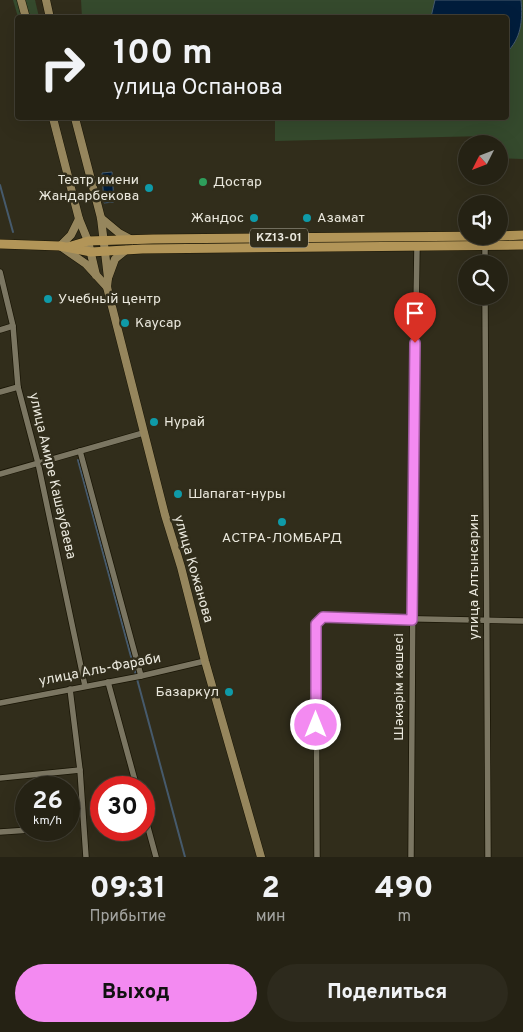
<!DOCTYPE html>
<html lang="ru">
<head>
<meta charset="utf-8">
<style>
  :root { --surface:#252214; --page:#2d2a1d; --text:#f1f3f6; --muted:#a3a4a0; --line:#423f34; --accent:#f38af1 }
  body { margin:0; font-family:Overpass,sans-serif; background:var(--page); color:var(--text); height:100vh; display:flex; flex-direction:column; font-size:19px; white-space:nowrap }
  * { box-sizing:border-box; margin:0 }
  p { font-size:16px; color:var(--muted) }
  .icon { flex:none; width:28px; height:28px; fill:none; stroke:currentColor; stroke-width:2; stroke-linecap:round; stroke-linejoin:round }
  .map { position:relative; height:857px; overflow:hidden }
  .panel { display:flex; flex-direction:column; background:var(--surface); flex:1 }
  .panel>* { flex:none }
  .banner { position:absolute; left:15px; top:15px; width:494px; height:105px; border-radius:5px; box-shadow:0 5px 20px #0002,0 0 0 1px var(--line); background:#252214; color:var(--text); overflow:hidden }
  .needle { width:32px; rotate:228deg }
  .tools { position:absolute; left:458px; top:135px; display:grid; gap:10px }
  .tools a { display:grid; place-items:center; width:50px; height:50px; border-radius:50%; background:var(--surface); box-shadow:0 5px 20px #0002,0 0 0 1px var(--line); font-size:25px }
  .speed { position:absolute; left:15px; top:776px; display:flex; gap:10px; font-size:25px; font-weight:700; text-align:center }
  .speed>* { display:grid; place-content:center; width:65px; height:65px; border-radius:50%; background:var(--surface); box-shadow:0 5px 20px #0002,0 0 0 1px var(--line); line-height:1 }
  .speed small { font-size:12px; font-weight:400 }
  .speed .limit { border:8px solid #d22; background:#fff; color:#111 }
  .pin { position:absolute; display:grid; place-items:center; width:42px; height:42px; color:#fff; margin:-51px -21px; border-radius:50% 50% 50% 0; rotate:-45deg; box-shadow:0 0 5px #0007 }
  .pin .icon { rotate:45deg }
  .me { position:absolute; width:55px; margin:-28px; rotate:0deg; stroke-linejoin:round; filter:drop-shadow(0 0 4px #0008) }
  .turn { display:flex; align-items:center; gap:18px; height:105px; padding:0 15px; font-size:22px }
  .turn .icon { width:65px; height:65px; stroke-width:2.5 }
  .turn b { display:block; font-size:35px; line-height:42px }
  .eta { display:flex; justify-content:space-evenly; align-items:center; height:85px; text-align:center }
  .eta b { font-size:30px; font-weight:800; line-height:35px }
  .button { display:flex; gap:10px; margin-top:auto; padding:10px 15px }
  .button a { flex:1; height:58px; border-radius:30px; background:var(--accent); color:#111; font-size:20px; font-weight:800; line-height:58px; text-align:center }
  .button a+a { background:var(--page); color:var(--text) }
  .map>svg:first-child { display:block }
  .green { fill:#354a2d }
  .water { fill:#001d3c; stroke:#465a6c }
  .lines { fill:none; stroke-linecap:round; stroke-linejoin:round }
  .stream { stroke:#465a6c; stroke-width:2 }
  .street-casing { stroke:#191505; stroke-width:7 }
  .secondary-casing { stroke:#191505; stroke-width:9 }
  .primary-casing { stroke:#191505; stroke-width:10 }
  .street { stroke:#7b7662; stroke-width:5.5 }
  .secondary { stroke:#96865d; stroke-width:8 }
  .primary { stroke:#b29558; stroke-width:9 }
  .route-casing { stroke:#9e5a9d; stroke-width:12 }
  .route { stroke:#f38af1; stroke-width:9 }
  .leisure-dot { fill:#2e9e5b; stroke:#312d1b; stroke-width:2 }
  .culture-dot { fill:#0f9aa8; stroke:#312d1b; stroke-width:2 }
  .labels { text-anchor:middle; dominant-baseline:central; stroke-width:5; stroke-linejoin:round; paint-order:stroke }
  .shield { fill:#312d1b; stroke:#b2b0a3; stroke-width:1 }
  .shield-label { font-size:12px; font-weight:bold; fill:#eae8dd }
  .poi-label { font-size:14px; fill:#eae8dd; stroke:#312d1b; text-anchor:start }
  .street-label { font-size:14px; fill:#eae8dd; stroke:#312d1b }
</style>
</head>
<body>
<div class="map">
<svg width="523" height="857" viewBox="0 0 523 857">
  <rect width="100%" height="100%" fill="#312d1b"/>
  <g class="green">
    <polygon points="13,0 35,0 39,17 18,17"/>
    <polygon points="81,0 523,0 523,159 499,158 499,144 485,144 485,136 275,141 275,118 506,118 506,18 82,18"/>
  </g>
  <g class="water">
    <path d="M 435,0 L 521,0 C 523,21 521,39 506,53 L 506,18 L 431,17 Z"/>
    <polygon points="112,172 114,202 104,203 102,173"/>
  </g>
  <g class="lines">
    <g class="stream">
      <polyline points="0,185 13,232"/>
      <polyline points="78,460 185,857"/>
    </g>
    <defs>
      <g id="street">
        <polyline points="485,244 485,264"/>
        <polyline points="0,272 13,326 18,387 38,463 85,686"/>
        <polyline points="485,296 488,857"/>
        <polyline points="0,330 13,326"/>
        <polyline points="0,392 18,387"/>
        <polyline points="80,451 141,676"/>
        <polyline points="0,474 143,433"/>
        <polyline points="108,682 137,788"/>
        <polyline points="70,689 80,770 86,857"/>
        <polyline points="0,703 141,676 205,661"/>
        <polyline points="0,778 80,770"/>
        <polyline points="144,813 156,857"/>
        <polyline points="0,832 30,830"/>
        <polyline points="317,857 316,624 323,617 523,621"/>
        <polyline points="411,857 414,439 417,247"/>
      </g>
      <g id="secondary">
        <polyline points="21,0 26,18"/>
        <polyline points="46,0 50,18"/>
        <polyline points="53,118 79,219 88,241 96,275"/>
        <polyline points="75,118 101,218 108,278 107,287 165,515 181,567 205,661 261,857"/>
        <polyline points="101,218 119,233 132,240"/>
        <polyline points="79,219 71,235 60,246 86,264 107,287"/>
        <polyline points="108,278 115,259 126,250"/>
      </g>
      <g id="primary">
        <polyline points="499,236 523,235"/>
        <polyline points="0,244 60,246 91,252 142,249 523,245"/>
        <polyline points="68,247 88,241 153,239 492,236"/>
      </g>
    </defs>
    <use href="#street" class="street-casing"/>
    <use href="#secondary" class="secondary-casing"/>
    <use href="#primary" class="primary-casing"/>
    <use href="#street" class="street"/>
    <use href="#secondary" class="secondary"/>
    <use href="#primary" class="primary"/>
  </g>
  <g class="lines">
    <defs>
      <polyline id="route" points="316,725 316,624 323,617 412,620 415,343"/>
    </defs>
    <use href="#route" class="route-casing"/>
    <use href="#route" class="route"/>
  </g>
  <circle class="leisure-dot" cx="203" cy="182" r="5"/>
  <g class="culture-dot">
    <circle cx="149" cy="188" r="5"/>
    <circle cx="254" cy="218" r="5"/>
    <circle cx="307" cy="218" r="5"/>
    <circle cx="48" cy="299" r="5"/>
    <circle cx="125" cy="323" r="5"/>
    <circle cx="154" cy="422" r="5"/>
    <circle cx="178" cy="494" r="5"/>
    <circle cx="282" cy="522" r="5"/>
    <circle cx="229" cy="692" r="5"/>
  </g>
  <g class="labels">
    <rect class="shield" x="250" y="228.5" width="58" height="19" rx="4"/>
    <g class="shield-label">
      <text x="279" y="238">KZ13-01</text>
    </g>
    <g class="poi-label">
      <text x="139" y="180" text-anchor="end">Театр имени<tspan x="139" dy="16">Жандарбекова</tspan></text>
      <text x="213" y="182">Достар</text>
      <text x="244" y="218" text-anchor="end">Жандос</text>
      <text x="317" y="218">Азамат</text>
      <text x="58" y="299">Учебный центр</text>
      <text x="135" y="323">Каусар</text>
      <text x="164" y="422">Нурай</text>
      <text x="188" y="494">Шапагат-нуры</text>
      <text x="282" y="538" text-anchor="middle">АСТРА-ЛОМБАРД</text>
      <text x="219" y="692" text-anchor="end">Базаркул</text>
    </g>
    <g class="street-label">
      <text transform="translate(52 476) rotate(77)">улица Амире Кашаубаева</text>
      <text transform="translate(193 569) rotate(74)">улица Кожанова</text>
      <text transform="translate(474 577) rotate(-90)">улица Алтынсарин</text>
      <text transform="translate(100 670) rotate(-11)">улица Аль-Фараби</text>
      <text transform="translate(399 687) rotate(-90)">Шәкәрім көшесі</text>
    </g>
  </g>
</svg>
<div class="tools">
<a><svg class="needle" viewBox="-14 -14 28 28"><path d="M0-13l5 13h-10z" fill="#e53935"/><path d="M0 13l5-13h-10z" fill="#a3a4a0"/></svg></a>
<a><svg class="icon" aria-label="sound" viewBox="0 0 24 24"><path d="M4 9h4l5-4v14l-5-4H4zM17 9q2 3 0 6"/></svg></a>
<a><svg class="icon" aria-label="search" viewBox="0 0 24 24"><circle cx="10" cy="10" r="6"/><path d="M15 15l6 6"/></svg></a>
</div>
<div class="speed"><div>26<small>km/h</small></div><div class="limit">30</div></div>
<div class="pin" style="left:415px;top:343px;background:#d93025"><svg class="icon" aria-label="arrive" viewBox="0 0 24 24"><path d="M6 21V4h12l-3 4 3 4H6"/></svg></div>
<svg class="me" style="left:316px;top:725px" viewBox="-20 -20 40 40"><circle r="17" fill="#f38af1" stroke="#fff" stroke-width="3"/><path d="M0-11L8 9 0 5-8 9z" fill="#fff"/></svg>
<div class="banner">
<div class="turn"><svg class="icon" aria-label="right" viewBox="0 0 24 24"><path d="M7 20v-9h11M14 6l5 5-5 5"/></svg><div><b>100 m</b>улица Оспанова</div></div>
</div>
</div>
<section class="panel">
<div class="eta">
<div><b>09:31</b><p>Прибытие</p></div>
<div><b>2</b><p>мин</p></div>
<div><b>490</b><p>m</p></div>
</div>
<div class="button"><a>Выход</a><a>Поделиться</a></div>
</section>
</body>
</html>
